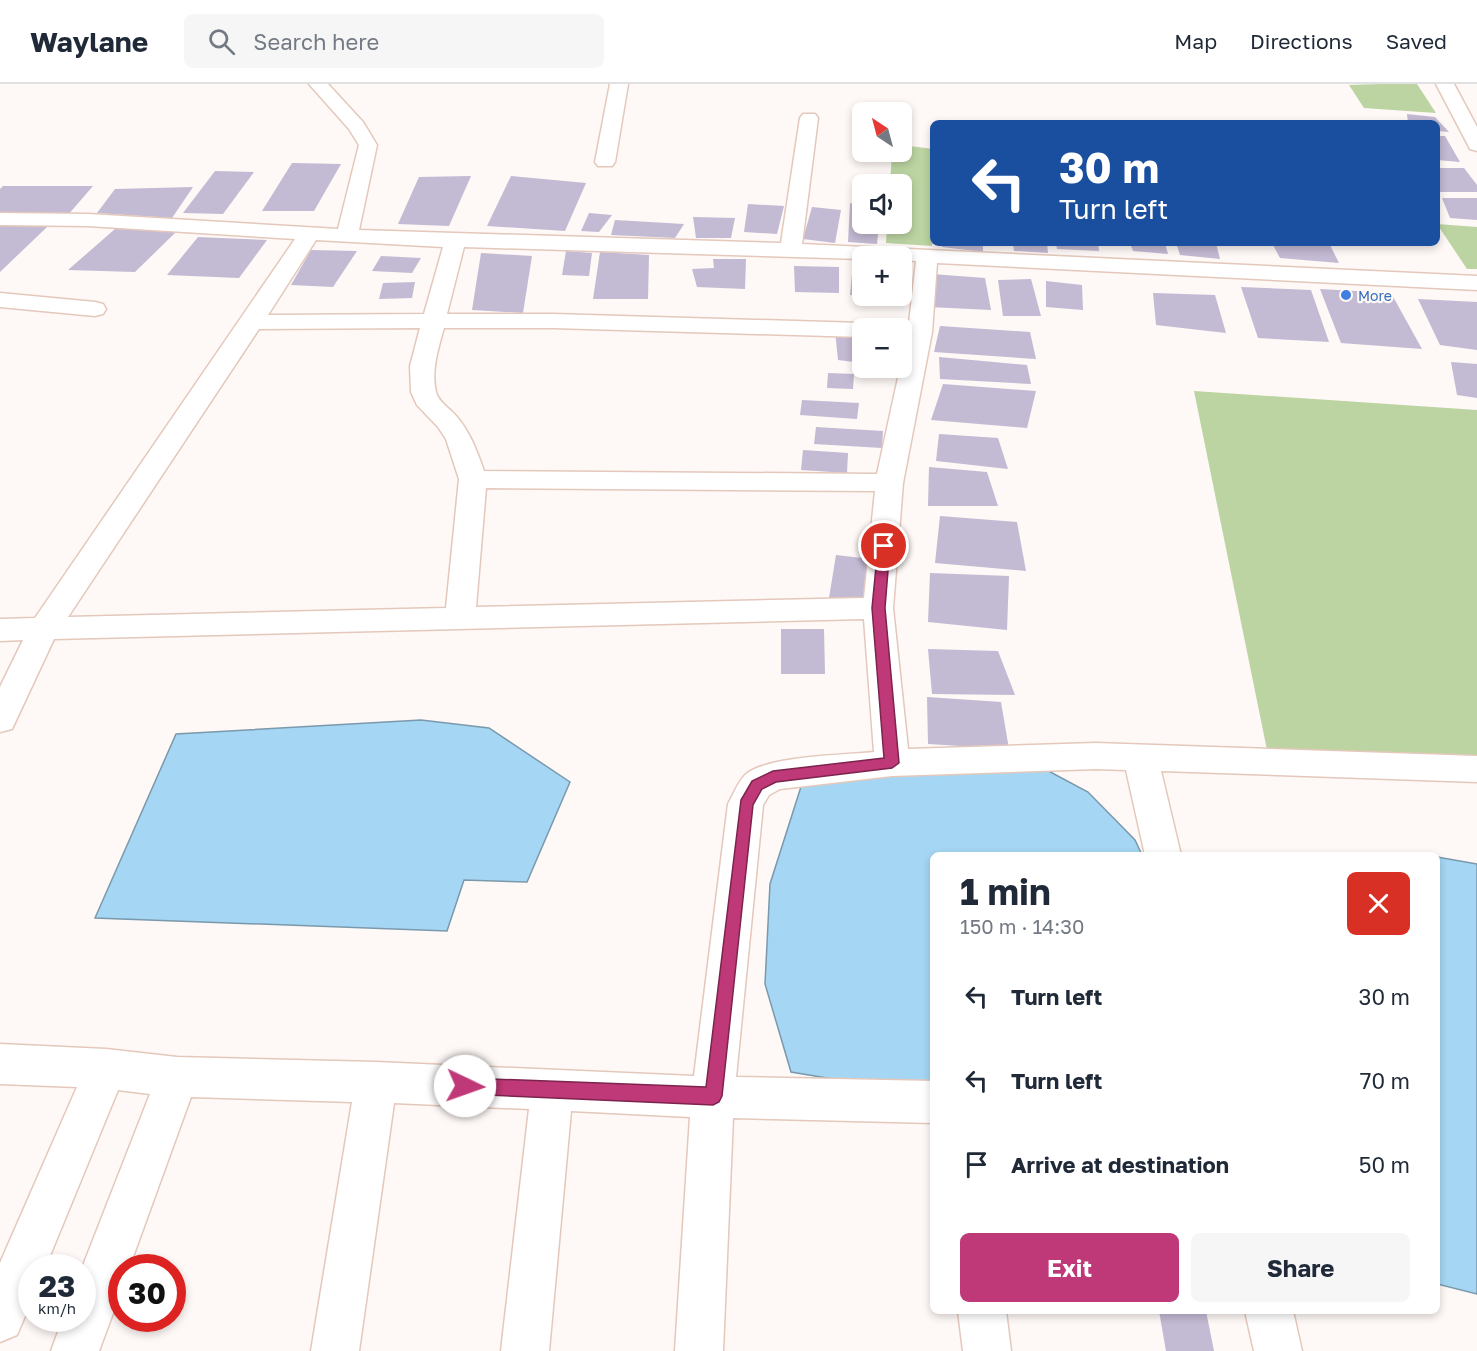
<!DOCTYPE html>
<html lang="en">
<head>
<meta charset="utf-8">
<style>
  :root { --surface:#fff; --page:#f6f6f7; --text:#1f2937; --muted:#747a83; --line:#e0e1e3; --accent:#bf3877 }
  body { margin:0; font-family:"Golos Text",sans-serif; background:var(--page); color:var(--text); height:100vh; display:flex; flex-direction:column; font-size:22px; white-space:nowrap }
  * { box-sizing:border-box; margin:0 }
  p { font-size:20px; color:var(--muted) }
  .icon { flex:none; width:33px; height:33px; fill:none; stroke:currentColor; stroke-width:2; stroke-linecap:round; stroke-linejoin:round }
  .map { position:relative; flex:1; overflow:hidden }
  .panel { position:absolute; left:930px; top:768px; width:510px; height:462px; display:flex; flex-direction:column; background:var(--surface); border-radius:9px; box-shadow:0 3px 9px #0003 }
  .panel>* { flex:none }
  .banner { position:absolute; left:930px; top:36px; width:510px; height:126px; border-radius:9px; box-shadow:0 3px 9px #0003; background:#1a4fa0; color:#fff; overflow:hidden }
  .needle { width:39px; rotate:324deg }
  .buttons { position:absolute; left:852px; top:18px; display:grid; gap:12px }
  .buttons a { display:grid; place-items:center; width:60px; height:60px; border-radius:9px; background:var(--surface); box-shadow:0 3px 9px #0003; font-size:30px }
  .speed { position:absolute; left:18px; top:1170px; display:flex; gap:12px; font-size:30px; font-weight:700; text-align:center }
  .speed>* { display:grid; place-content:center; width:78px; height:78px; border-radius:50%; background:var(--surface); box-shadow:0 3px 9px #0003; line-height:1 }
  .speed small { font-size:15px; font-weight:400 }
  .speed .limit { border:9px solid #d22; background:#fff; color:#111 }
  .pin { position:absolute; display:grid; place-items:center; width:51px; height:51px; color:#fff; margin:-26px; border:3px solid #fff; border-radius:50%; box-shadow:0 2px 6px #0007 }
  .me { position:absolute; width:66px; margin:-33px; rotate:93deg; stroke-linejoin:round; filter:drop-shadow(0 0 4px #0008) }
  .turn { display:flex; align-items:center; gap:21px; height:126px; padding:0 30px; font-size:27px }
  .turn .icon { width:78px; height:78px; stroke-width:2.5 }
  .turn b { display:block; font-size:42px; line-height:51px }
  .round { display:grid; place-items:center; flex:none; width:63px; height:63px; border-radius:9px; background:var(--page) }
  .head { display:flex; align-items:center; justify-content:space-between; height:102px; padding:0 30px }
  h1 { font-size:36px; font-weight:700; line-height:45px }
  .action { display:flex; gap:12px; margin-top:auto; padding:12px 30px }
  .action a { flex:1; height:69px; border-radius:9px; background:var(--accent); color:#fff; font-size:24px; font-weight:700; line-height:69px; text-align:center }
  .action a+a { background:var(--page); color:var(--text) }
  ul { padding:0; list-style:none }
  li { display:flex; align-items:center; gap:18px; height:84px; padding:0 30px }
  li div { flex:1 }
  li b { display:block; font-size:22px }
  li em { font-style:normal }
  header { display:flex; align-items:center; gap:36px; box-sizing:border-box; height:84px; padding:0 30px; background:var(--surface); border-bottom:2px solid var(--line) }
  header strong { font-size:28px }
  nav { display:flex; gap:33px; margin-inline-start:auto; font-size:21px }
  .search { width:420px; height:54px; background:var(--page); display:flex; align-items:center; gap:15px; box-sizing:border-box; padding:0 21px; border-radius:9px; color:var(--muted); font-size:22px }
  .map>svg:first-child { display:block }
  .green { fill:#bcd4a2 }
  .water { fill:#a5d6f3; stroke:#7a99ac; stroke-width:1.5 }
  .building { fill:#c3bad3 }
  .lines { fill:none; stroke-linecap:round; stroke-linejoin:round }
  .street-casing { stroke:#e4c8bb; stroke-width:3 }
  .street { fill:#fff; fill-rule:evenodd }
  .route { fill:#bf3877; stroke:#7c244d; stroke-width:1.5 }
  .shop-dot { fill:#3f7fe0; stroke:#fef8f6; stroke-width:2 }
  .labels { text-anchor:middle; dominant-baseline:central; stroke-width:4.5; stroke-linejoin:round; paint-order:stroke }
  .far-shop-label { font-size:14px; fill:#366cbe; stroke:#fef8f6; text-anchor:start }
</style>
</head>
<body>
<header>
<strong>Waylane</strong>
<div class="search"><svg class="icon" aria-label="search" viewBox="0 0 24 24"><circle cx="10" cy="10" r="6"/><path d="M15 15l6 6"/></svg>Search here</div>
<nav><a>Map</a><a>Directions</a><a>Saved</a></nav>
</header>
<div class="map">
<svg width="1477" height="1267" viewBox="0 0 1477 1267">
  <rect width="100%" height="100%" fill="#fef8f6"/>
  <g class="green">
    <polygon points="1380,0 1417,0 1436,29 1364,24 1349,1"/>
    <polygon points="902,61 933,65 932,162 886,159 887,140 902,140 902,100 890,100 892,68 902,68"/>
    <polygon points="1437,140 1477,143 1477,185 1467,185"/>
    <polygon points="1194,307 1477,326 1477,673 1267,666"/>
  </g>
  <g class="water">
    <polygon points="421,636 489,644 570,698 527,798 464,796 447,847 95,834 176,650"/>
    <polygon points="1041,683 1088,708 1135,756 1142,771 933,771 933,1004 875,1002 791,988 765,900 770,800 806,687"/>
    <polygon points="1437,773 1477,780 1477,1210 1437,1200"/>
  </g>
  <g class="building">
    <polygon points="1407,30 1435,33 1449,48 1437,47 1437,39 1408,39"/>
    <polygon points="1437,52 1445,52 1460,78 1437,76"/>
    <polygon points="292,79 341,80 314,127 262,127"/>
    <polygon points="1437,84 1464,84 1477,101 1477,108 1437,108"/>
    <polygon points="215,87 254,88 223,130 183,129"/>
    <polygon points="471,92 449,142 398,140 419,93"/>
    <polygon points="511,92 586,99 565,147 487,142"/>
    <polygon points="3,102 93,102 67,132 0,129 0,105"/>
    <polygon points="193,103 172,134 97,129 115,105"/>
    <polygon points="1442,114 1477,114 1477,136 1450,134"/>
    <polygon points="850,119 862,121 862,140 879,140 877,160 848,158"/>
    <polygon points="748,120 784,122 777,150 744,148"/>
    <polygon points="812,123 841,126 835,159 803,155"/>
    <polygon points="589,129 612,131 599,148 581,147"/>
    <polygon points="693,133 735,134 731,154 696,154"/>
    <polygon points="615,136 684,140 675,154 611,151"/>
    <polygon points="0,140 47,143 0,188"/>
    <polygon points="115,145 177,147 135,188 68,186"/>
    <polygon points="198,153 267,156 239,194 167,191"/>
    <polygon points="942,159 983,159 983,168 942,163"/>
    <polygon points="1013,159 1047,159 1048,169 1014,167"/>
    <polygon points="1056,159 1098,159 1099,167 1057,165"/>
    <polygon points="1130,159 1165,159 1168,170 1133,167"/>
    <polygon points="1176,159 1216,159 1220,175 1180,171"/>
    <polygon points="1272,159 1329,159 1339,179 1280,174"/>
    <polygon points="311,166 357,167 333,203 291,201"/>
    <polygon points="566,167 592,169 589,192 562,191"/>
    <polygon points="600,168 649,171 648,215 593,215"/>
    <polygon points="481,169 532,172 523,229 472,226"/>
    <polygon points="381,172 421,174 412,189 372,187"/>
    <polygon points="713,175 746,175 745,205 697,203 692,185 714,184"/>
    <polygon points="853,180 862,181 862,212 850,211"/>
    <polygon points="794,182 839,183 839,209 795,208"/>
    <polygon points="932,190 985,194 991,226 929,223"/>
    <polygon points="1031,195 1041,232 1003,232 998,196"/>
    <polygon points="1046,197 1082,201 1083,226 1046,223"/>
    <polygon points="415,198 412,214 379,215 383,199"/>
    <polygon points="1241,203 1311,206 1329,258 1258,254"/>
    <polygon points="1320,205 1391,209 1422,265 1341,259"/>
    <polygon points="1153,209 1215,211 1226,249 1156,241"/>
    <polygon points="1418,215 1477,218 1477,266 1440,261"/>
    <polygon points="940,242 1030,248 1036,275 934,268"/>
    <polygon points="835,247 862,248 862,279 838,276"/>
    <polygon points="939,273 1027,281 1031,300 940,295"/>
    <polygon points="1451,278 1477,280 1477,314 1457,311"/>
    <polygon points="828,289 854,290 853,305 827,304"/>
    <polygon points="943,300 1036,307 1027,344 931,336"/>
    <polygon points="802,316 859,319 857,335 800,331"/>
    <polygon points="816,343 883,347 882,364 814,360"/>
    <polygon points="939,350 998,354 1008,385 936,377"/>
    <polygon points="803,366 848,369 847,389 801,386"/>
    <polygon points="929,383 987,388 998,422 928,422"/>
    <polygon points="940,432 1017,438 1026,487 935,479"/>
    <polygon points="836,471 896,478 884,522 828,520"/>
    <polygon points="930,489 1009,492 1007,546 928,538"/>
    <polygon points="781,545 824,545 825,590 781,590"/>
    <polygon points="928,565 998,567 1015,611 932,610"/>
    <polygon points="927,613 1001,618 1009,665 928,660"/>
    <polygon points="1159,1227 1206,1227 1214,1267 1166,1267"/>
  </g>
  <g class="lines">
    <defs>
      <g id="street">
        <path d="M 309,0 L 328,0 L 363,38 L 377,61 L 359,146 L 781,159 L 800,34 L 803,30 L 815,30 L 818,34 L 802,160 L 1477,192 L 1477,206 L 937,179 L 932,248 L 903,399 L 893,524 L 908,665 L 1096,659 L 1477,672 L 1477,698 L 1161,687 L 1181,771 L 1145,771 L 1126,686 L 1096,685 L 892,692 L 780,705 L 769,711 L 763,721 L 736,993 L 933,997 L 933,1039 L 733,1034 L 723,1267 L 675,1267 L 690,1033 L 571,1027 L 549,1267 L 501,1267 L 529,1025 L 394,1019 L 359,1267 L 311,1267 L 352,1018 L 191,1013 L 129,1184 L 122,1184 L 122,1205 L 99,1267 L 51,1267 L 63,1234 L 82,1234 L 82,1184 L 150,1010 L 118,1006 L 45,1184 L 32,1184 L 32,1216 L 17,1251 L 0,1258 L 0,1179 L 77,1003 L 0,1000 L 0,960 L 106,965 L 177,973 L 376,978 L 694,992 L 728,720 C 733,711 738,698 745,691 C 765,672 845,671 874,668 L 864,535 L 54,555 L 12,645 L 0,648 L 0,603 L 23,556 L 0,557 L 0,535 L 35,534 L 295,155 L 88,142 L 0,141 L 0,129 L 88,130 L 338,145 L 359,61 L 349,45 ZM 316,156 L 443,163 L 424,230 L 268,231 ZM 464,163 L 862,175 L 862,172 L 902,172 L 902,176 L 916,177 L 908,248 L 877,390 L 484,387 C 477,367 470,348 457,333 C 451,325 438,318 436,308 C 431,287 438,265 444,244 L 553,244 L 862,253 L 862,244 L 873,244 L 870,241 L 862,239 L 553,230 L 447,230 ZM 420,244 L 410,282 L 411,308 L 417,321 L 438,343 L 446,355 L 459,395 L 446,524 L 68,533 L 259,245 ZM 486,404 L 875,407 L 864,514 L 476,523 Z"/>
        <polygon points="610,0 628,0 615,78 612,82 598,82 595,78"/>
        <polygon points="1436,0 1454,0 1477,43 1477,67 1470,65 1468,61"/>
        <polygon points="0,209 95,218 103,220 106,225 103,230 95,232 0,223"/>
        <polygon points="958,1227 1006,1227 1011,1267 963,1267"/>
        <polygon points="1245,1227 1293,1227 1302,1267 1254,1267"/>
      </g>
    </defs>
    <use href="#street" class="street-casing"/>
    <use href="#street" class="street"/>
  </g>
  <polygon class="route" points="884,458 890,462 885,524 899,679 892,684 776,698 762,705 753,721 722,1012 719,1018 713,1021 465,1010 459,1008 457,1002 459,996 465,994 706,1003 741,716 752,697 773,687 884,674 872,524 878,462"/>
  <circle class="shop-dot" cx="1346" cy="211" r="6"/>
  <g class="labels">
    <g class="far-shop-label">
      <text x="1358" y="211">More</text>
    </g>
  </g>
</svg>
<div class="buttons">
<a><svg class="needle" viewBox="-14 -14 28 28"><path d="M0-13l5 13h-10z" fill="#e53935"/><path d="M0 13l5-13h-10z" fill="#747a83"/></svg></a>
<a><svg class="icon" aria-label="sound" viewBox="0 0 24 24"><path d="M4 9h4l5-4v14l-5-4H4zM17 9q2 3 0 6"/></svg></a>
<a>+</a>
<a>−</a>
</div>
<div class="speed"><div>23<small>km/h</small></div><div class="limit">30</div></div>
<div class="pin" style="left:884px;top:462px;background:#d93025"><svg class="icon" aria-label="arrive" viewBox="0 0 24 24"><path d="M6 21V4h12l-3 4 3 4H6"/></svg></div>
<svg class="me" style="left:465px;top:1002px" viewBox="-20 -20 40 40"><circle r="19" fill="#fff"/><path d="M0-13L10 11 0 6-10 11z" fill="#bf3877"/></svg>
<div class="banner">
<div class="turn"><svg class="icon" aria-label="left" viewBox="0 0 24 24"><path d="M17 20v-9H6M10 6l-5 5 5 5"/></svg><div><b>30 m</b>Turn left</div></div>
</div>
<section class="panel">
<div class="head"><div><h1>1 min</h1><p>150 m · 14:30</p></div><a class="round" style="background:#d93025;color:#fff"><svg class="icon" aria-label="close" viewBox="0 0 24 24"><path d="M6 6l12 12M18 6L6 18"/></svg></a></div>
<ul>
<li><svg class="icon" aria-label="left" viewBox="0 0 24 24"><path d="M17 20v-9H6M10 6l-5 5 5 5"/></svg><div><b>Turn left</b></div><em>30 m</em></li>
<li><svg class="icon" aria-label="left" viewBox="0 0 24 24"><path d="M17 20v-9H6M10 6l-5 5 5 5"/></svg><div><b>Turn left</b></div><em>70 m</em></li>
<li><svg class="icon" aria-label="arrive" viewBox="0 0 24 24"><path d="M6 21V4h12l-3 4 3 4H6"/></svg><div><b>Arrive at destination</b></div><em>50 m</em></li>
</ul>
<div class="action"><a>Exit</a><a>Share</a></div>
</section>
</div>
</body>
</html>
